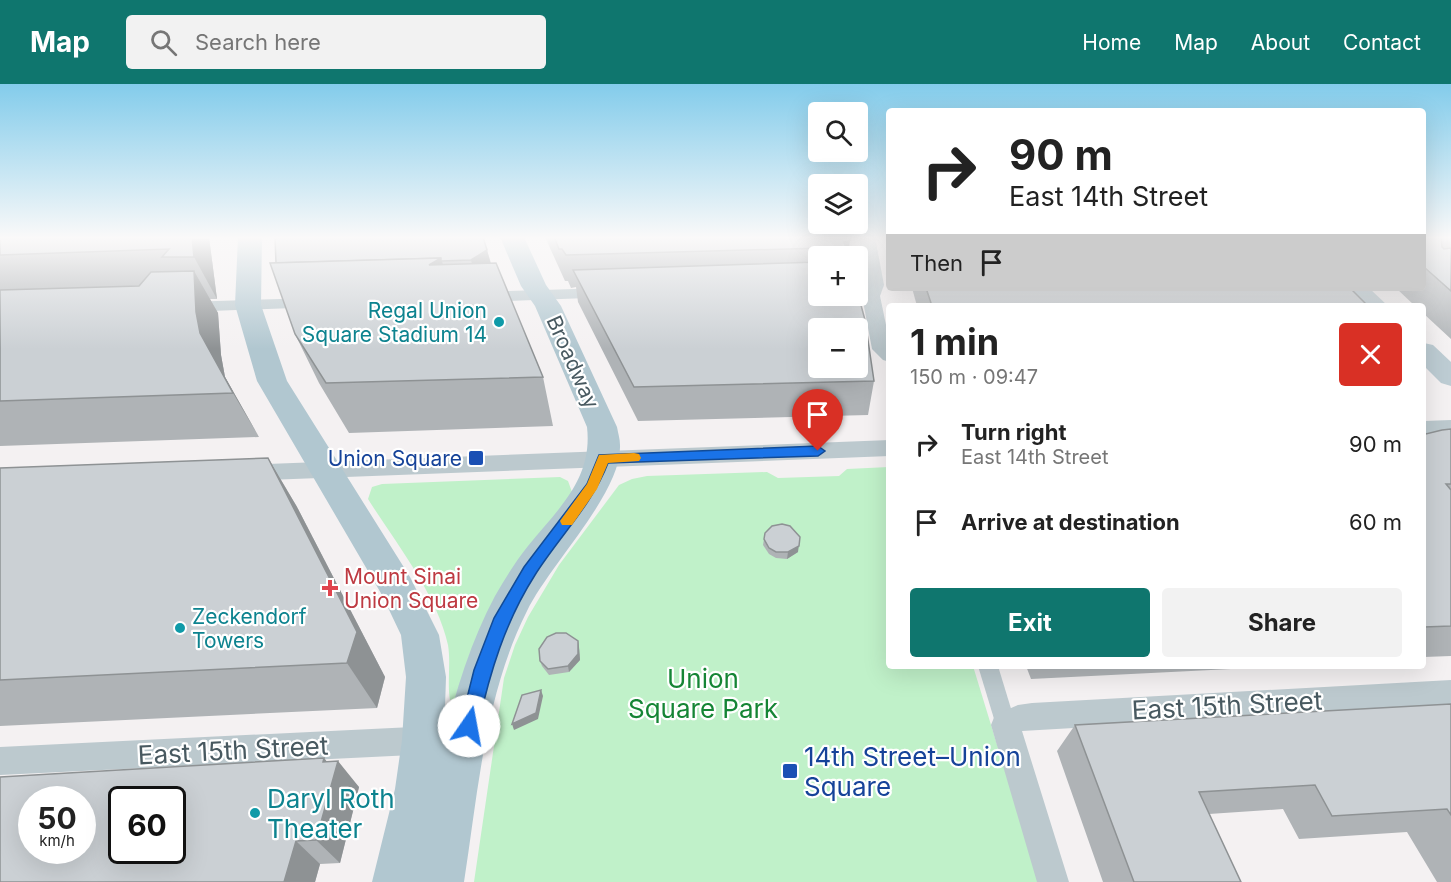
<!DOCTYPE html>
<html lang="en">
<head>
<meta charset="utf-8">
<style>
  :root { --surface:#fff; --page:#f2f2f2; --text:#222; --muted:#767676; --accent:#0f766e }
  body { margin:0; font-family:Inter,sans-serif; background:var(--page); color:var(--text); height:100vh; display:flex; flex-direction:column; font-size:22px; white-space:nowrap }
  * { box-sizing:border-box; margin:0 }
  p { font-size:20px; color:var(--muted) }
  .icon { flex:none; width:33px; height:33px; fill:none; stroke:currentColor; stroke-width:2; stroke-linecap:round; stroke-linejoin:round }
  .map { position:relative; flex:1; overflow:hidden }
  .panel { position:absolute; left:886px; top:219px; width:540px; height:366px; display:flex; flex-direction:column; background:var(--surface); border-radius:6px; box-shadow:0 6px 24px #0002 }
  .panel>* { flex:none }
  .hud { position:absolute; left:886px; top:24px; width:540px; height:183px; border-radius:6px; box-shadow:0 6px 24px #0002; background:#fff; color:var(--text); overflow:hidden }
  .controls { position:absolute; left:808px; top:18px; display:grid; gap:12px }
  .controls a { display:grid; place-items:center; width:60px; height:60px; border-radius:6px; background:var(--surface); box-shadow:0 6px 24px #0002; font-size:30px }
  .speed { position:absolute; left:18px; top:702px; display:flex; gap:12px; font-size:30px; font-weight:700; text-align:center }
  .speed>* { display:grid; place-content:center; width:78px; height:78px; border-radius:50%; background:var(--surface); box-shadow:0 6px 24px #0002; line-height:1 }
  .speed small { font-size:15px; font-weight:400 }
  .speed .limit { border:3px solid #111; border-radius:9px; background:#fff; color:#111 }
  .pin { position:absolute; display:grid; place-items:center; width:51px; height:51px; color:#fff; margin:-62px -26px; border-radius:50% 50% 50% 0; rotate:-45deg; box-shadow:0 0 6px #0007 }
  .pin .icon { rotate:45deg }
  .me { position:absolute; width:66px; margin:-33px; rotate:12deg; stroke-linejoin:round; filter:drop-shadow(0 0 4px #0008) }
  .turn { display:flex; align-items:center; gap:21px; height:126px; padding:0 24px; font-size:27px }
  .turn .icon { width:78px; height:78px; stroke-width:2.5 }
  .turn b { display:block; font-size:42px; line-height:51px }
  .then { display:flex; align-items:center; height:57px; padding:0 24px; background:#0003; gap:12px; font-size:22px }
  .round { display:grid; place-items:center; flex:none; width:63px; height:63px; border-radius:6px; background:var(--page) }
  .summary { display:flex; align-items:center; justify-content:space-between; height:102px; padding:0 24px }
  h1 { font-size:36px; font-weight:700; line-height:45px }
  .cta { display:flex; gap:12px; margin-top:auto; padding:12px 24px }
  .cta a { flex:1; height:69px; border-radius:6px; background:var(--accent); color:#fff; font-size:24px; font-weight:700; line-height:69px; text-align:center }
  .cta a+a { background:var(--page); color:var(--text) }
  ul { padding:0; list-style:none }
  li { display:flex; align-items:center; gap:18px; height:78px; padding:0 24px }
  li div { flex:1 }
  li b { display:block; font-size:22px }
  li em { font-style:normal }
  header { display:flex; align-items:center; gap:36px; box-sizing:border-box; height:84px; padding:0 30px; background:var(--accent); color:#fff }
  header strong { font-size:28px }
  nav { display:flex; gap:33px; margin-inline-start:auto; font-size:21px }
  .search { width:420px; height:54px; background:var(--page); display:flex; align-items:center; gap:15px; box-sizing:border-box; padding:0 21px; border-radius:6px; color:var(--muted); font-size:22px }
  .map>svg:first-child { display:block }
  .green { fill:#c0f1c9 }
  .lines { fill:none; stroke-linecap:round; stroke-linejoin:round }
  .pedestrian { fill:#bcc9ce; fill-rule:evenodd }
  .minor { fill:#bcc9ce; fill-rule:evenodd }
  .secondary { fill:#bdccd3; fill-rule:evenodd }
  .primary { fill:#b1c7d0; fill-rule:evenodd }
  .wall { fill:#afb3b6 }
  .shaded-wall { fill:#8e9294 }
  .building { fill:#cbd0d4; stroke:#8e9294; stroke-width:1.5; fill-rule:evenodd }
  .route { fill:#1a73e8; stroke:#114b97; stroke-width:1.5 }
  .slow { fill:#f59e0b }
  .culture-dot { fill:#0f9aa8; stroke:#fff; stroke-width:2 }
  .transit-dot { fill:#1a4fb4; stroke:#fff; stroke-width:2 }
  .health-dot { fill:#e0444e; stroke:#fff; stroke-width:2 }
  .labels { text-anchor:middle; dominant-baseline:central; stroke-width:4.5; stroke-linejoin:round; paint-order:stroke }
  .culture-label { font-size:21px; fill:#0d838f; stroke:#fff; text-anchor:end }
  .street-label { font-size:21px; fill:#485960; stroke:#fff }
  .transit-label { font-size:21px; fill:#164399; stroke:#fff; text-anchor:end }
  .health-label { font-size:21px; fill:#be3a42; stroke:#fff; text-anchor:start }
  .near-park-label { font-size:26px; fill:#158535; stroke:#fff }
  .near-street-label { font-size:26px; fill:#485960; stroke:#fff }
  .near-transit-label { font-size:26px; fill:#164399; stroke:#fff; text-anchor:start }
  .near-culture-label { font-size:26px; fill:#0d838f; stroke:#fff; text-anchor:start }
</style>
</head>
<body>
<header>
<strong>Map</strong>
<div class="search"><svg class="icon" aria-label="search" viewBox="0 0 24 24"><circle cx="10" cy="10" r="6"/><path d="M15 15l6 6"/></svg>Search here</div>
<nav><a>Home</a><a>Map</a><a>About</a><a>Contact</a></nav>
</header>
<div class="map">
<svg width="1451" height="798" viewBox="0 0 1451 798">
  <rect width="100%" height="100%" fill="#f4f1f2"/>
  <g class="green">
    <polygon points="889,383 890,582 973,582 1039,798 474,798 504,594 515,561 528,533 559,481 619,401 632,395 647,392 767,388 778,394 839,392 847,385"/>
    <path d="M 560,393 L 568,397 L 572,408 L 470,569 L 455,615 L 450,616 C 447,599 451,579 448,561 C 437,510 395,458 368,415 L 372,403 L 382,400 Z"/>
  </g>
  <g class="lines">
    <polygon class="pedestrian" points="978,582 998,582 1016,641 1012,648 1005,651 998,648"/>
    <g class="minor">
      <polygon points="859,153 875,153 884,201 880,212 890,260 890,278 883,276 872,265 862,212 866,201"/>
      <polygon points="608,204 614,205 617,209 614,213 479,218 473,217 470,213 473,209 479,208"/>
      <polygon points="314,214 320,215 323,219 320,223 185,228 179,227 176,223 179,219 185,218"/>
      <polygon points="1451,336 1451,350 1424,351 1424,337"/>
      <polygon points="890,356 890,372 244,397 236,395 233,389 236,383 244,381"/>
      <polygon points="1451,596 1451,622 1022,647 1069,798 1037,798 991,641 995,631 1018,621 1032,619"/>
      <polygon points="433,642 443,646 448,656 443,666 433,670 0,691 0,663"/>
    </g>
    <g class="secondary">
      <polygon points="1343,204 1369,204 1388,222 1360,222"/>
      <polygon points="1424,259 1433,261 1451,278 1451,302 1441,299 1424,282"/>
    </g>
    <path class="primary" d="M 238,153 L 262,153 L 261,221 L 287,297 L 410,493 L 439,551 L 446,593 L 444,655 C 456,606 471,557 495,512 C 505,495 515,478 528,462 C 558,425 593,395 587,343 L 535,222 L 521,202 L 500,153 L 524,153 L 546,201 L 561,222 L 617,343 C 618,349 620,355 620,361 C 622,409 549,481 527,527 C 485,610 478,708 464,798 L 372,798 L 395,705 L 402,656 L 406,593 L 401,551 L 382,511 L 257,297 L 235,221 Z"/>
  </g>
  <g class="wall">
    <polygon points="0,153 209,153 217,215 210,215 218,229 221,271 225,293 259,353 0,362"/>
    <polygon points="545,153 849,153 848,172 819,172 819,212 874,297 868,331 638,337 578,218 576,203 571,204 568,197 565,197"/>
    <polygon points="1424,153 1451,153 1451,255 1424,230 1424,222 1415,222 1396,204 1424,204"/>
    <polygon points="487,166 491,179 543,293 553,342 349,349 319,299 295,250 276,179"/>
    <polygon points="912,204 1350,204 1368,222 917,222"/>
    <polygon points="1451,345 1451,572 1424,573 1424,347 1426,350"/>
    <polygon points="268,374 297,423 385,593 377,624 0,642 0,384"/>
    <polygon points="764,455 798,468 787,475 776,474 769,470 763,461"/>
    <polygon points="578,557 579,563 580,576 569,588 549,591 542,582 540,577"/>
    <polygon points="1026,582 1273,582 1271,583 1031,595"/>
    <polygon points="1451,620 1451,798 1437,798 1407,748 1299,755 1283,725 1209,730 1241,798 1103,798 1057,667 1075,641"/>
    <polygon points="324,674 327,678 359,703 340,779 320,780 315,798 0,798"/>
  </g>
  <g class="shaded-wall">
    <polygon points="192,153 209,153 217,215 194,173"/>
    <polygon points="850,156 848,172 844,158"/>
    <polygon points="487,166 495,196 479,207 471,176"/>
    <polygon points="441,174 455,222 429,181"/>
    <polygon points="194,187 218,229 221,271 225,293 259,353 233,309 200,249 196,228"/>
    <polygon points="268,374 297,423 385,593 377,624 347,579"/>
    <polygon points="800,453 798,468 787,475 788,468"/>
    <polygon points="578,557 579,563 580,576 569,588 568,582"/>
    <polygon points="541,606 543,612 538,635 514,646 512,640"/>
    <polygon points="324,674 335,688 338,677 359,703 340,779 316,756 323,678"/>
    <polygon points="296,757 320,780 315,798 284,798"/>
  </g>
  <g class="building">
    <polygon points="0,153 192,153 194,173 162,173 169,165 0,171"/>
    <polygon points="275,153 483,153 487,166 471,176 441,177 441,174 276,179"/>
    <polygon points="554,153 849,153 850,156 844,158 848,172 823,172 824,166 822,164 566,171 562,165 559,165"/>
    <polygon points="1424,153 1441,153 1442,163 1444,165 1451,164 1451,207 1424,183"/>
    <polygon points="441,174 429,181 496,179 543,293 326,299 295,250 270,179"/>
    <path d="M 819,178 L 819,212 L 858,212 L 858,210 L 865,236 L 874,297 L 634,303 L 573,186 ZM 819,244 L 858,244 L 858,284 L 819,284 Z"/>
    <polygon points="194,187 196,228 200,249 233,309 0,317 0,206 139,202 151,188"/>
    <polygon points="926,204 1350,204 1368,222 932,222"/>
    <polygon points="1451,345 1451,400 1446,400 1451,406 1451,542 1424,543 1424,347 1426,350 1442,346"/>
    <polygon points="268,374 357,548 347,579 0,596 0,384"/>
    <polygon points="782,440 790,442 800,453 799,462 788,468 776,468 769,464 764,455 765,449 772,442"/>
    <polygon points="556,549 566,549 578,557 578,570 568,582 548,585 540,577 539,565 547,553"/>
    <polygon points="541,606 536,629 512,640 522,611"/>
    <polygon points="1451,620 1451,731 1447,725 1332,732 1315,701 1199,708 1241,798 1134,798 1075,641"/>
    <path d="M 324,674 L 323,678 L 338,677 L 316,756 L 296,757 L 284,798 L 0,798 L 0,693 ZM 32,716 L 82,716 L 82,766 L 32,766 ZM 122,716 L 172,716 L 172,766 L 122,766 Z"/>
  </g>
  <linearGradient id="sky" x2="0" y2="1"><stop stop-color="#83cceb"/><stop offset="0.58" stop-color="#faf9f9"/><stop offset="1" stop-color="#faf9f9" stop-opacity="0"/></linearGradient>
  <rect width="1451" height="265" fill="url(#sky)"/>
  <path class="route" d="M 818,362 L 825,367 L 818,372 L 608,379 C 592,421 559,453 535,491 C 505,538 490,588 478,642 L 475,648 L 469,650 L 463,648 L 460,642 L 474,586 L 494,534 L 524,483 L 587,400 L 599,371 Z"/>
  <polygon class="slow" points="634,369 639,370 641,374 639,377 608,379 597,405 572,441 562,441 560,437 587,400 599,371"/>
  <g class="culture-dot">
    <circle cx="499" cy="238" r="6"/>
    <circle cx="180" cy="544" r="6"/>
    <circle cx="255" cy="729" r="6"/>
  </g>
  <g class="transit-dot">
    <rect x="468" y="366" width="16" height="16" rx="3"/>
    <rect x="782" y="679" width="16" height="16" rx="3"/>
  </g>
  <path class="health-dot" d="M327 495h6v6h6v6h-6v6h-6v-6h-6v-6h6z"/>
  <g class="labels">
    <g class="culture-label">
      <text x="487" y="226">Regal Union<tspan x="487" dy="24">Square Stadium 14</tspan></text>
      <text x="192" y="532" text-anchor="start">Zeckendorf<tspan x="192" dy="24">Towers</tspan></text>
    </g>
    <g class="street-label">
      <text transform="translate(573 278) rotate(66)">Broadway</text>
    </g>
    <g class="transit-label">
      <text x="462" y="374">Union Square</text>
    </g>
    <g class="health-label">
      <text x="344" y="492">Mount Sinai<tspan x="344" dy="24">Union Square</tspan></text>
    </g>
    <g class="near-park-label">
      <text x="703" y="594">Union<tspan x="703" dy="30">Square Park</tspan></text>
    </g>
    <g class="near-street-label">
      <text transform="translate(1227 621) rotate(-3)">East 15th Street</text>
      <text transform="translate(233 666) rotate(-3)">East 15th Street</text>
    </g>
    <g class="near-transit-label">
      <text x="804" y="672">14th Street–Union<tspan x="804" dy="30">Square</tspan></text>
    </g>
    <g class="near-culture-label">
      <text x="267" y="714">Daryl Roth<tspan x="267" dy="30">Theater</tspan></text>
    </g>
  </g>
</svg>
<div class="controls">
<a><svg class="icon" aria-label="search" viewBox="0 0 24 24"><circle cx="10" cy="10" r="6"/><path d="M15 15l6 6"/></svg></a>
<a><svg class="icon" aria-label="layers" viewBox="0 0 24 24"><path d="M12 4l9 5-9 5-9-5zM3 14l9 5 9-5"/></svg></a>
<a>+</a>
<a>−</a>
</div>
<div class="speed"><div>50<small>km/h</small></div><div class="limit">60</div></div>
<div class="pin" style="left:818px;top:367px;background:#d93025"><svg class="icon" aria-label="arrive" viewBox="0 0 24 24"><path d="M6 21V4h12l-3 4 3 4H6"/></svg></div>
<svg class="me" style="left:469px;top:642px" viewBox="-20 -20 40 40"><circle r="19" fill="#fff"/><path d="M0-13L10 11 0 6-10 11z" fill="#1a73e8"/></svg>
<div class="hud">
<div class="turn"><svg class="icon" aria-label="right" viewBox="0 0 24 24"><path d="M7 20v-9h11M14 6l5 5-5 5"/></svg><div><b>90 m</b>East 14th Street</div></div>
<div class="then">Then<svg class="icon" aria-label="arrive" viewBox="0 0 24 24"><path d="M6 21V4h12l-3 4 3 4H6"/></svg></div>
</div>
<section class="panel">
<div class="summary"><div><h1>1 min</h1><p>150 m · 09:47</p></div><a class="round" style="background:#d93025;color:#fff"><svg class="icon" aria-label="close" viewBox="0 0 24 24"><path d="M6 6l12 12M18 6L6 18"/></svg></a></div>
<ul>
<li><svg class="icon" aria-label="right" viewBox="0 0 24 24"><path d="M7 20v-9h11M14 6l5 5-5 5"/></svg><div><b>Turn right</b><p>East 14th Street</p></div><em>90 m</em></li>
<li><svg class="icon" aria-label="arrive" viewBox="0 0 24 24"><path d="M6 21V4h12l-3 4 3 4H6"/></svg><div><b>Arrive at destination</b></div><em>60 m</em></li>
</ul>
<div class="cta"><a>Exit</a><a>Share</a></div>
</section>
</div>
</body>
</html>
